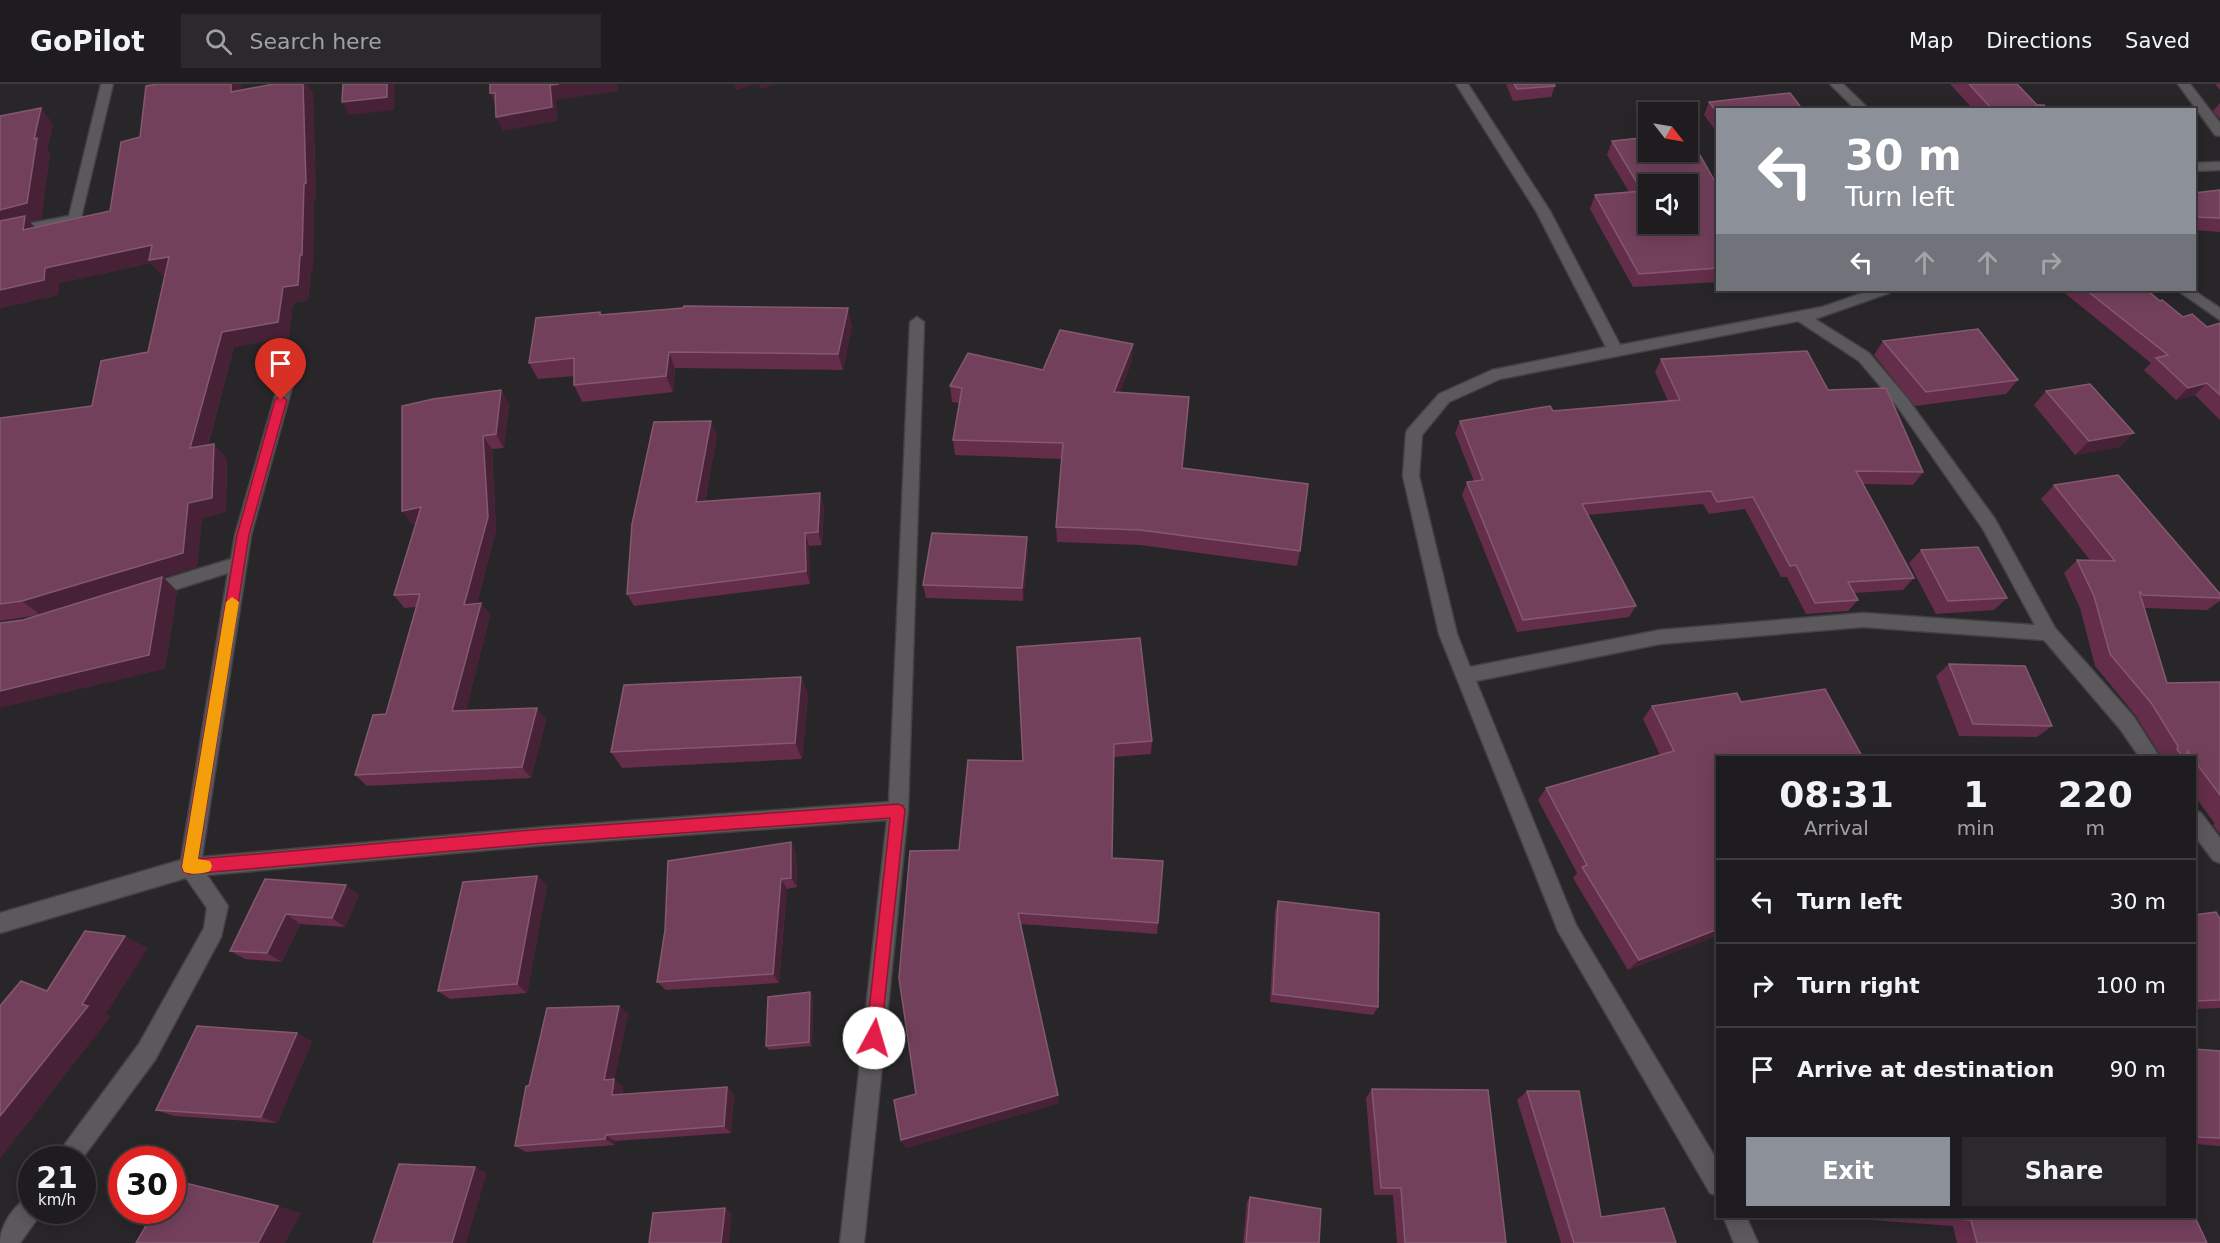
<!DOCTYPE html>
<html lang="en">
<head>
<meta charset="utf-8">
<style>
  :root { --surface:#1e1c1e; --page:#2b292b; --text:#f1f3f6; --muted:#a1a1a4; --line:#3c3a3c; --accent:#8c9099 }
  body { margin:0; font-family:"DejaVu Sans",sans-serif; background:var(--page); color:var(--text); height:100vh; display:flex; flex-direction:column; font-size:22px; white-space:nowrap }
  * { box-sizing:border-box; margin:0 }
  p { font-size:20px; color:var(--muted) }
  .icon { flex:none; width:33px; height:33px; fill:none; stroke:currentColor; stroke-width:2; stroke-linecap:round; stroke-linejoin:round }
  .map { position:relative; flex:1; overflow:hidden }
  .side { position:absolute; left:1716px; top:672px; width:480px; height:462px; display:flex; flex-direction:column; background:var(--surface); border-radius:0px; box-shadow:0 3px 15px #0003,0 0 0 2px var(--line) }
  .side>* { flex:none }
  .banner { position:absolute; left:1716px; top:24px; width:480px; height:183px; border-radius:0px; box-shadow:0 3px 15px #0003,0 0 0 2px var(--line); background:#8c9099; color:#fff; overflow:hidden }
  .needle { width:39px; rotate:121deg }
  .controls { position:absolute; left:1638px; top:18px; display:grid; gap:12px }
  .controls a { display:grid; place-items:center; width:60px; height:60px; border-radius:0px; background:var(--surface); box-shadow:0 3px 15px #0003,0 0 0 2px var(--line); font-size:30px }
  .speed { position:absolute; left:18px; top:1062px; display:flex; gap:12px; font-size:30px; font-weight:700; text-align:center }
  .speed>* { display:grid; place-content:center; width:78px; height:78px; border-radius:50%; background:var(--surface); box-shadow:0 3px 15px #0003,0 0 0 2px var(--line); line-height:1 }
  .speed small { font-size:15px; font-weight:400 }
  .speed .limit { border:9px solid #d22; background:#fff; color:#111 }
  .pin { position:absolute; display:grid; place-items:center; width:51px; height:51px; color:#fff; margin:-62px -26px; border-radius:50% 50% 50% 0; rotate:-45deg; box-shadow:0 0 6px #0007 }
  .pin .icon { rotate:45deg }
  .me { position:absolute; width:66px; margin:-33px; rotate:6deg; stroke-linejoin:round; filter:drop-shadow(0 0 4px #0008) }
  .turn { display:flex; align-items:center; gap:21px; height:126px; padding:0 30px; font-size:27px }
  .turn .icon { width:78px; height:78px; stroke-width:2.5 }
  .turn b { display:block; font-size:42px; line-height:51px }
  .lanes { display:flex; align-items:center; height:57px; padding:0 30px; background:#0003; justify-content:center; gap:30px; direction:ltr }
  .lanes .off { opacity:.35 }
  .eta { display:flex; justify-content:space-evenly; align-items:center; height:102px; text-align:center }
  .eta b { font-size:36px; font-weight:800; line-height:42px }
  .primary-button { display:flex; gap:12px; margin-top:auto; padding:12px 30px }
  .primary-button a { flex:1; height:69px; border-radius:0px; background:var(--accent); color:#fff; font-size:24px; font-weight:800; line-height:69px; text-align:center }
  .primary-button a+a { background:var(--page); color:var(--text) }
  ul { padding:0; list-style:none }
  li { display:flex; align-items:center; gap:18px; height:84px; padding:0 30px; border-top:2px solid var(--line) }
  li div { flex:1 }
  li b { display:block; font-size:22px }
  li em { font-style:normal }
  header { display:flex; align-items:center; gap:36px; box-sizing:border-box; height:84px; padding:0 30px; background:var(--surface); border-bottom:2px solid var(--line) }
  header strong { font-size:28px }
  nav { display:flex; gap:33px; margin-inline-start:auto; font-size:21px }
  .search { width:420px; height:54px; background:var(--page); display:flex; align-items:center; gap:15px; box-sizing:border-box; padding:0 21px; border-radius:0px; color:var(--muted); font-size:22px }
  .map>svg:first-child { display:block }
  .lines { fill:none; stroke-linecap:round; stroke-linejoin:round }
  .street-casing { stroke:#434143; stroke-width:3 }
  .street { fill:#5b595b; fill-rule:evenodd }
  .wall { fill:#642d4a }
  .shaded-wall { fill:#472236 }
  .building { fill:#72405b; stroke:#845970; stroke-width:1.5; fill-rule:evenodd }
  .route { fill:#e11d48; stroke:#92132f; stroke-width:1.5 }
  .slow { fill:#f59e0b }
</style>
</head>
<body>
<header>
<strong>GoPilot</strong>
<div class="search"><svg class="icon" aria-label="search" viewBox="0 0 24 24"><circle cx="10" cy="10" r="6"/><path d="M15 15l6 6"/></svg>Search here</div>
<nav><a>Map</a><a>Directions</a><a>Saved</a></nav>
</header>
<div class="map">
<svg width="2220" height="1159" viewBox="0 0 2220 1159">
  <rect width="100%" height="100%" fill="#282628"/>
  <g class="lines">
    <defs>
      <g id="street">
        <polygon points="101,0 113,0 80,138 0,153 0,145 69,132"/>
        <path d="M 1456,0 L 1468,0 L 1550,127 L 1620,261 L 1822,223 L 1871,206 L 1891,206 L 1889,209 L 1815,235 L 1869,269 L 1907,314 L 1995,435 L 2055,544 L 2134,633 L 2160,674 L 2140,674 L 2120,645 L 2044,556 L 1863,543 L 1660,560 L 1476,597 L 1576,841 L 1718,1078 L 1718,1112 L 1710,1109 L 1558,847 L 1439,550 L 1403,392 L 1406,349 L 1408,345 L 1439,310 L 1492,286 L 1606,263 L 1536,127 ZM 1798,237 L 1859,277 L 1897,322 L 1983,445 L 2035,541 L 1863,529 L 1660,546 L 1470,583 L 1457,550 L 1419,392 L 1422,351 L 1449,318 L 1500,295 Z"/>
        <polygon points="1830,0 1843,0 1870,26 1856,26"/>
        <polygon points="2178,0 2190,0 2220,39 2220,52 2215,51"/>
        <polygon points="2220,78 2220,86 2194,87 2194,79"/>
        <polygon points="2177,206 2193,206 2220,224 2220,236"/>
        <polygon points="917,233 924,238 908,726 864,1159 840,1159 887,736 545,761 207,791 228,822 221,853 155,976 81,1076 56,1076 59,1068 139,960 204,844 207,824 186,794 0,849 0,829 181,776 228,489 149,514 143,512 140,507 143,502 231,475 235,451 288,267 293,266 301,271 251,451 202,773 545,743 889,718 910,238"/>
        <polygon points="2194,726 2201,729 2220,754 2220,779 2213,776 2194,751"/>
        <path d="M 32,1112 L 32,1126 L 42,1126 L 40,1131 L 20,1159 L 0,1159 C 0,1142 15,1118 32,1112 Z"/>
        <polygon points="1723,1132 1746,1132 1758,1159 1734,1159"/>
      </g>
    </defs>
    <use href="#street" class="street-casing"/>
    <use href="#street" class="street"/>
  </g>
  <g class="wall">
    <polygon points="158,0 241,0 241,6 274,0 307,0 313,10 316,115 314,116 313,186 311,187 308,216 293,219 289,253 234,263 208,361 227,375 226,428 202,434 197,483 163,493 177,507 165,585 23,536 39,531 0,537 0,334 92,322 148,268 165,191 162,192 151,179 59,199 58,211 0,224 53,40 47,67 50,70 41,135 30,138 35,143 110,127 140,53"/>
    <polygon points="1506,0 1554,0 1555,2 1551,13 1513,17"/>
    <polygon points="1950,0 2017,0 2037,21 1973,25"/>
    <polygon points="2215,0 2220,0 2220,6"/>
    <polygon points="1709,18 1718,26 1718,50 1704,31"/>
    <polygon points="2220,19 2220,35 2213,27"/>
    <polygon points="1612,57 1718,103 1718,198 1633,203 1590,125 1595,111 1629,108 1607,71"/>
    <polygon points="2220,106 2220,148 2194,146 2194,109"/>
    <polygon points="2061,206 2147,206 2160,217 2183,233 2207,243 2220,239 2220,336 2195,311 2176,316 2144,286 2151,279"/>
    <polygon points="600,228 602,230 852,241 843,286 675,284 673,308 582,318 574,301 574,292 538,295 529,279"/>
    <polygon points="1883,257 2018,296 2006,310 1915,322 1874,271"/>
    <polygon points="1661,275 1828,306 1923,388 1913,401 1863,400 1914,494 1903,506 1854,509 1858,516 1848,527 1806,530 1787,493 1781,493 1745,425 1709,430 1703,420 1588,431 1636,522 1629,533 1517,548 1462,411 1467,398 1474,397 1455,349 1460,337 1553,327 1668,317 1655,288"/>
    <polygon points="1132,276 1120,308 1183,384 1300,467 1297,482 1140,461 1057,458 1056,443 1062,375 955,371 953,356 959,319 952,318 950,302 1043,286"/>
    <polygon points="501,306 509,320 504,364 492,365 496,446 477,519 481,519 490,531 466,626 537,624 546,636 531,694 367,702 355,691 386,630 416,523 404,524 394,511 416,439 412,440 402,427"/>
    <polygon points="2046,307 2120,363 2075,371 2034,321"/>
    <polygon points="717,351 705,417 824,422 822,461 809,462 810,500 634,522 627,510"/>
    <polygon points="2054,401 2220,510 2220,517 2207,526 2145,524 2167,599 2220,598 2220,750 2213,741 2215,740 2194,711 2194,674 2162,674 2136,632 2095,582 2080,524 2064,489 2077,476 2090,476 2041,415"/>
    <polygon points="1028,466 1023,517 926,514 923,501"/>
    <polygon points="1921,466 2007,514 1994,526 1936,530 1909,479"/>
    <polygon points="1017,563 1152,657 1151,670 1114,673 1112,774 1163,777 1157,850 1021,840 1059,1019 906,1064 901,1056 916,1010 959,766 1023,677"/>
    <polygon points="1949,580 2052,642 2037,653 1959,652 1936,592"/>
    <polygon points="801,593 808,610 802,675 622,684 611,668"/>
    <polygon points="1652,622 1718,674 1718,854 1716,852 1628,886 1573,794 1577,789 1538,716 1546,704 1660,671 1643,635"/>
    <polygon points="796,768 797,803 787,805 779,899 666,906 657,898"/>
    <polygon points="537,792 547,802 527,909 450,915 438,907"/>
    <polygon points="265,795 359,811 345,843 300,840 282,878 245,875 230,867"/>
    <polygon points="1278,817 1378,923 1373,931 1270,918 1275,827"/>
    <polygon points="2194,831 2220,835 2220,924 2194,925"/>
    <polygon points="813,912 812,962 769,966 766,962"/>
    <polygon points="619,922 628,930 614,996 623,1002 622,1010 734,1010 731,1049 615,1057 615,1061 526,1068 515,1062 529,1002"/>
    <polygon points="312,957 277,1039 174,1032 156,1026"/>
    <polygon points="2194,965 2220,967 2220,1062 2194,1060"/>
    <polygon points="1372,1005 1506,1159 1397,1159 1393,1111 1374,1111 1366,1014"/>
    <polygon points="1527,1007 1601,1133 1676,1159 1561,1159 1517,1016"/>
    <polygon points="1250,1113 1319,1159 1243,1159 1247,1118"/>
    <polygon points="1817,1132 2194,1132 2207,1159 1957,1159 1953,1142"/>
  </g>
  <g class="shaded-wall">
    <polygon points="231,0 241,0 241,24 231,8"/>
    <polygon points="303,0 307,0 313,10 316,115 314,116 313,186 311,187 308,216 293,219 289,253 234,263 203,378 190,364 222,248 283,203 304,100"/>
    <polygon points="387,0 395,0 394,26 349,31 342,18"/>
    <polygon points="559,0 617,0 619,7 556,16 558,37 503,47 496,33 550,1"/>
    <polygon points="734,0 758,0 736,6"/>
    <polygon points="759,0 778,0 760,5"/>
    <polygon points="490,9 495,9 496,24"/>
    <polygon points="41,24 53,40 47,67 50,70 41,135 30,138 39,148 0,144 0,126 34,55"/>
    <polygon points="152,161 169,173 181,188 162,192 151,179 59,199 58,211 0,224 0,206 45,184"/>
    <polygon points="848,224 852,241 843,286 838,270"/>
    <polygon points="1133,260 1132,276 1114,324 1114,308"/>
    <polygon points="669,268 675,284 673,308 666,292"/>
    <polygon points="2207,299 2195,311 2176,316 2188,304"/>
    <polygon points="501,306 509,320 504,364 496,350"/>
    <polygon points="711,337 717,351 702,431 696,418"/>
    <polygon points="2134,349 2120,363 2075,371 2089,357"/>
    <polygon points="483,352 492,365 496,446 473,533 464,521"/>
    <polygon points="214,360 227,375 226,428 202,434 197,483 163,493 177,507 165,585 0,624 0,607 40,531 22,517 188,419"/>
    <polygon points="820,409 824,422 822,461 818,448"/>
    <polygon points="421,423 431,436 412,440 402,427"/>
    <polygon points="805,449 809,462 810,500 806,487"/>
    <polygon points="1027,453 1028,466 1023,517 1022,504"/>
    <polygon points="481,519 490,531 463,638 452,627"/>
    <polygon points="801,593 808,610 802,675 795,659"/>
    <polygon points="537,624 546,636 531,694 522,683"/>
    <polygon points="791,758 796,768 797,803 791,794"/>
    <polygon points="537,792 547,802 527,909 517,900"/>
    <polygon points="781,795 787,805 779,899 773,890"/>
    <polygon points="346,801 359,811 345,843 332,834"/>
    <polygon points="286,830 300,840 282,878 267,869"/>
    <polygon points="1718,845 1718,851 1716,852 1628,886 1639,876"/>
    <polygon points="125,852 148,864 106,930 111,932 0,1075 0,1032 82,920"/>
    <polygon points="810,908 813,912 812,962 809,958"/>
    <polygon points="619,922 628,930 614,996 623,1002 621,1018 612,1011 604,996"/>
    <polygon points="297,949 312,957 277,1039 261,1033"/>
    <polygon points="727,1003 734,1010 731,1049 724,1042"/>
    <polygon points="1058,1011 1059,1019 906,1064 901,1056"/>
    <polygon points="606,1051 615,1057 615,1061 605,1055"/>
    <polygon points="475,1083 487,1089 466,1159 452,1159"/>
    <polygon points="278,1122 301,1129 285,1159 258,1159"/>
    <polygon points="725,1124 732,1129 729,1159 721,1159"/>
  </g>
  <g class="building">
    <polygon points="158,0 231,0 231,8 274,0 303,0 306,99 304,100 302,171 300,171 298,201 283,203 278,238 222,248 190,364 214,360 212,414 188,419 183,469 22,517 0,520 0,334 92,322 101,277 148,268 169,173 149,176 152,161 45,184 44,196 0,206 0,137 25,132 23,146 110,127 121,58 140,53 146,2"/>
    <polygon points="343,0 387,0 387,13 342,18"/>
    <polygon points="490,0 559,0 550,1 552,23 496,33 495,9 490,9"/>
    <polygon points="1514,0 1554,0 1555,2 1517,5"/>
    <polygon points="1969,0 2017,0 2037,21 2044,21 2048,26 1971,26 1991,24"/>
    <polygon points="1790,9 1803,26 1718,26 1718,29 1709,18"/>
    <polygon points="41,24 34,55 37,54 27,119 0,126 0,32"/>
    <path d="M 1688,50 L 1718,103 L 1718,184 L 1639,190 L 1595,111 L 1642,107 L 1612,57 L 1648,53 L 1648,68 L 1688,68 ZM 1648,100 L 1688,100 L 1688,140 L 1648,140 Z"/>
    <polygon points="2220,106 2220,134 2194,133 2194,109"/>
    <polygon points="2086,206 2147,206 2160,217 2162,216 2183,233 2192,230 2207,243 2220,239 2220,311 2207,299 2188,304 2156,274 2168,271"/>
    <polygon points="684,222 848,224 838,270 669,268 666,292 574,301 574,274 529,279 536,234 600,228 600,231 683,224"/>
    <polygon points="1978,245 2018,296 1926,308 1883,257"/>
    <polygon points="1060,246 1133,260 1114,308 1189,313 1182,384 1308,400 1300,467 1140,446 1056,443 1063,359 953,356 962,304 950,302 968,269 1043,286"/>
    <polygon points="1807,267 1828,306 1886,304 1923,388 1856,387 1914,494 1848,498 1858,516 1815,519 1796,481 1790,482 1753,413 1717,418 1711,407 1582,420 1636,522 1523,536 1467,398 1483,396 1460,337 1550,322 1553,327 1680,316 1661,275"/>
    <polygon points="2090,300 2134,349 2089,357 2046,307"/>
    <polygon points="501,306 496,350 483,352 488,433 464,521 481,519 452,627 537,624 522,683 355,691 373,631 386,630 420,510 394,511 421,423 402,427 402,322 433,315"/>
    <polygon points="711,337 696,418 820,409 818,448 805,449 806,487 627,510 632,440 654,338"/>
    <polygon points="2118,391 2220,510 2220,514 2143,511 2139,507 2167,599 2220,598 2220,711 2194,676 2194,674 2193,674 2187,666 2188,669 2182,672 2177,665 2178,662 2152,620 2110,570 2094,512 2077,476 2115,477 2054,401"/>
    <polygon points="932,449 1027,453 1022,504 923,501"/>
    <polygon points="1978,463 2007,514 1948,517 1921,466"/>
    <polygon points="162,493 149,571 0,607 0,539 23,536"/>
    <polygon points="1140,554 1152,657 1114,660 1112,774 1163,777 1158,839 1018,829 1058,1011 901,1056 894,1016 916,1010 899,894 910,767 959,766 968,676 1023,677 1017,563"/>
    <polygon points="1949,580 2025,582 2052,642 1973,640"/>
    <polygon points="801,593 795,659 611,668 624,601"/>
    <polygon points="1825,605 1863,674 1718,674 1718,845 1639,876 1582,783 1587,781 1546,704 1674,667 1652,622 1737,609 1741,618"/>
    <polygon points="791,758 791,794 781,795 773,890 657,898 665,846 668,777"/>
    <polygon points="537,792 517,900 438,907 463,798"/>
    <polygon points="265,795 346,801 332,834 286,830 267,869 230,867"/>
    <polygon points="1278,817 1379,829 1378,923 1273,910"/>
    <polygon points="2216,828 2220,835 2220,916 2194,917 2194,831"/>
    <polygon points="85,847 125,852 82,920 88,922 0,1032 0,922 21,897 47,907"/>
    <polygon points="810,908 809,958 766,962 768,913"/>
    <polygon points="619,922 604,996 614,995 612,1011 727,1003 724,1042 606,1051 605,1055 515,1062 526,1002 529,1002 547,924"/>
    <polygon points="197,942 297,949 261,1033 156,1026"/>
    <polygon points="2194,965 2220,967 2220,1054 2194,1053"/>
    <polygon points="1372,1005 1488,1006 1506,1159 1405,1159 1401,1104 1381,1104"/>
    <polygon points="1527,1007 1579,1007 1601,1133 1664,1124 1676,1159 1574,1159"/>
    <polygon points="399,1080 475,1083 452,1159 373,1159"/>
    <polygon points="173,1096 278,1122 258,1159 136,1159 155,1126 172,1126"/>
    <polygon points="1250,1113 1321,1125 1319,1159 1246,1159"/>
    <polygon points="725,1124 721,1159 649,1159 653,1129"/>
    <polygon points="2194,1131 2207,1159 1977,1159 1971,1136 1915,1132 2194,1132"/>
  </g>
  <polygon class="route" points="281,312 287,316 249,451 198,775 544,745 898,720 903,722 905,726 880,960 874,962 868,960 866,954 890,734 544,759 190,790 184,788 182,783 237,451 275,316"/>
  <path class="slow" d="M 232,513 L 239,518 L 198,775 L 210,777 L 212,782 L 210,787 C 202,790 192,791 184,788 L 182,783 L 226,518 Z"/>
</svg>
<div class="controls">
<a><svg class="needle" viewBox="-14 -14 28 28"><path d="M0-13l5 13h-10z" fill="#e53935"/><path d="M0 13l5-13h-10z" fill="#a1a1a4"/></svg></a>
<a><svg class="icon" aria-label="sound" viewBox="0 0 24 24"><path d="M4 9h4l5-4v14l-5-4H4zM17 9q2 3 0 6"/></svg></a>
</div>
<div class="speed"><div>21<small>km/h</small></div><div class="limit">30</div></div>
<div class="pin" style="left:281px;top:316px;background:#d93025"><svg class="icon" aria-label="arrive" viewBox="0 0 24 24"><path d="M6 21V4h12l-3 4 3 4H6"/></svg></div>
<svg class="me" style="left:874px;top:954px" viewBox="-20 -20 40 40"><circle r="19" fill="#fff"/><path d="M0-13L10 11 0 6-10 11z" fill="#e11d48"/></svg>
<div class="banner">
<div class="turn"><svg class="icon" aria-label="left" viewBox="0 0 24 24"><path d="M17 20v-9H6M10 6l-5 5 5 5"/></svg><div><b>30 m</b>Turn left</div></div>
<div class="lanes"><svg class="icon" aria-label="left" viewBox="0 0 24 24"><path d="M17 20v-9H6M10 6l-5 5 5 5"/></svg><svg class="icon off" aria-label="ahead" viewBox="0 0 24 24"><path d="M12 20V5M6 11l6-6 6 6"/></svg><svg class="icon off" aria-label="ahead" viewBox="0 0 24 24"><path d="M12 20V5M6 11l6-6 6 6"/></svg><svg class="icon off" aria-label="right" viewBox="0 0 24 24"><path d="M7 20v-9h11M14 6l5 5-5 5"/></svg></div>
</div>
<section class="side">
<div class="eta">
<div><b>08:31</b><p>Arrival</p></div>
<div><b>1</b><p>min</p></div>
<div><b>220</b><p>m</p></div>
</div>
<ul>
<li><svg class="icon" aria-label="left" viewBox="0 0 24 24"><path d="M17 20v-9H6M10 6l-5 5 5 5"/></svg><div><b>Turn left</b></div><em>30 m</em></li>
<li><svg class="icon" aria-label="right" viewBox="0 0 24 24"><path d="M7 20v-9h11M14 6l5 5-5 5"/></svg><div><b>Turn right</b></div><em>100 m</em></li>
<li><svg class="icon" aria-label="arrive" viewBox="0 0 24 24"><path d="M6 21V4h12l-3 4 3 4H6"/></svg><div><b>Arrive at destination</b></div><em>90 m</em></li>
</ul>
<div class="primary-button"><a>Exit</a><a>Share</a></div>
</section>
</div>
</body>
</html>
